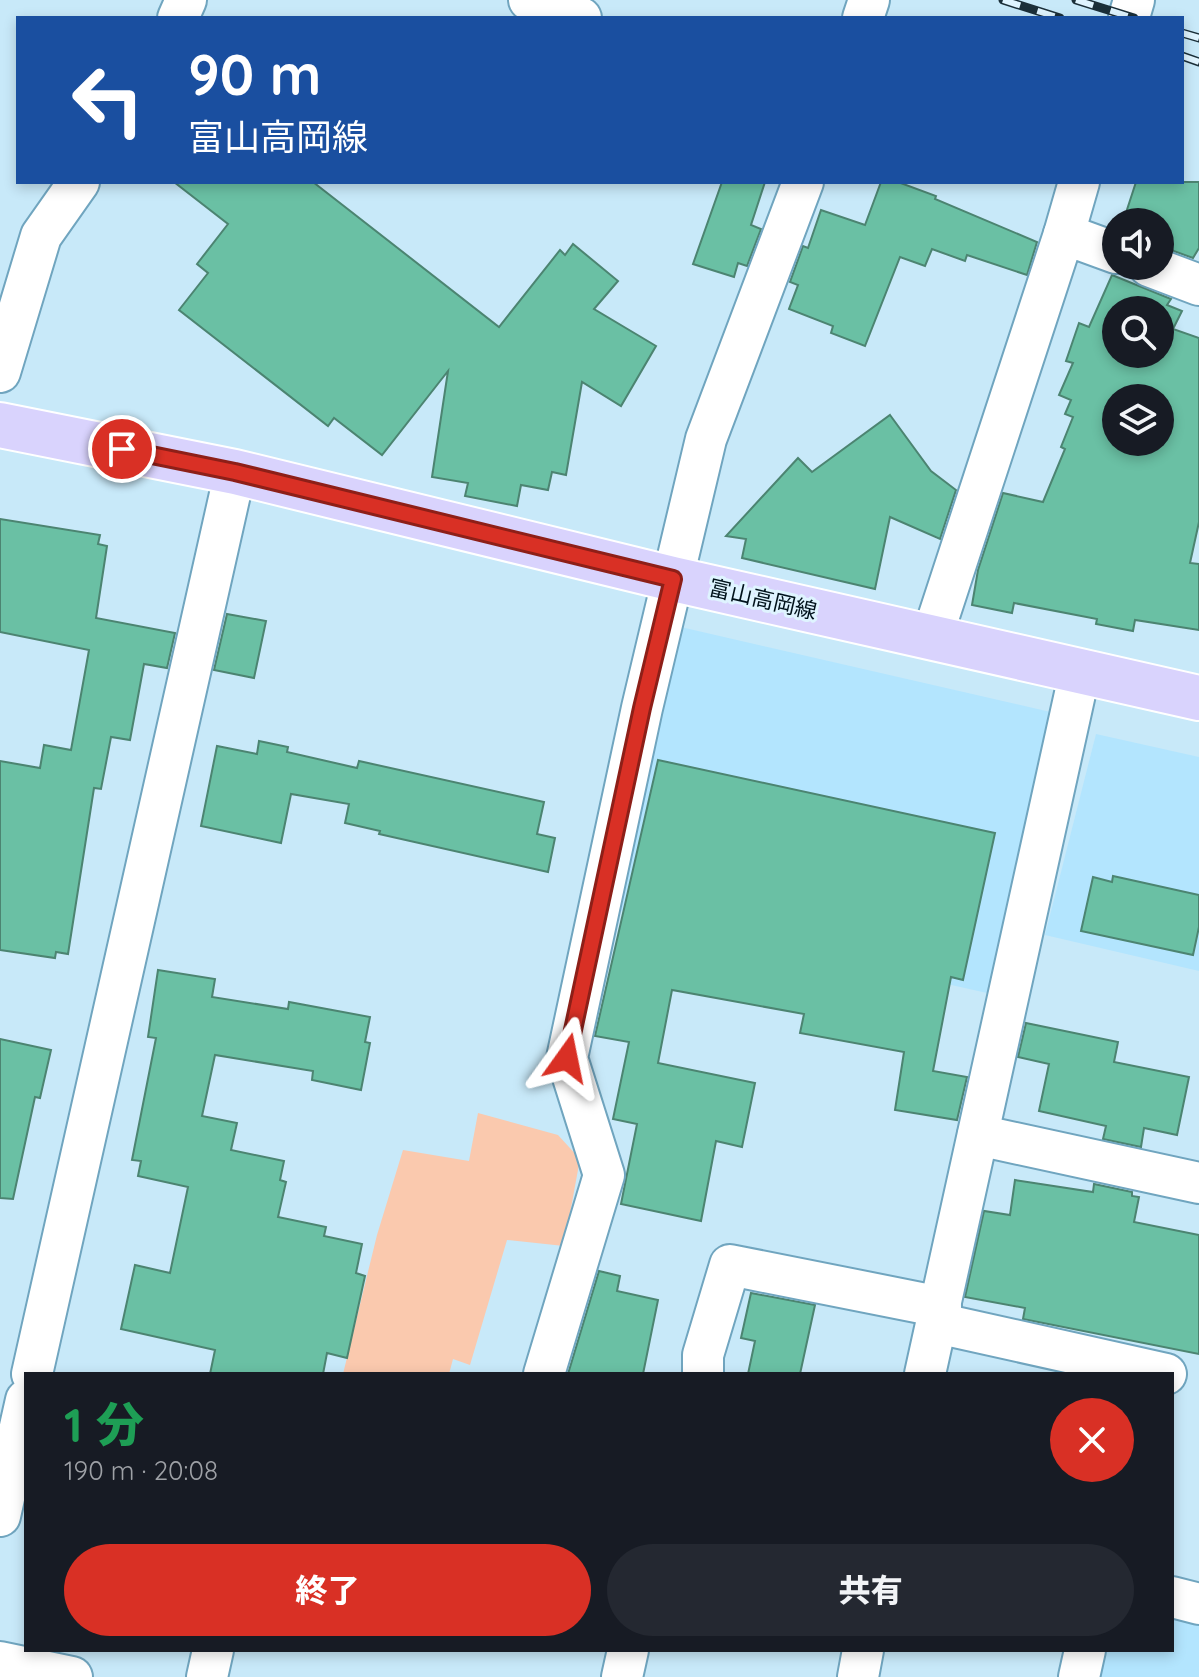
<!DOCTYPE html>
<html lang="ja">
<head>
<meta charset="utf-8">
<style>
  :root { --surface:#171b24; --page:#242831; --text:#f1f3f6; --muted:#9ea1a6; --accent:#d93025 }
  body { margin:0; font-family:Quicksand,"Noto Sans JP",sans-serif; background:var(--page); color:var(--text); height:100vh; display:flex; flex-direction:column; font-size:30px; white-space:nowrap }
  * { box-sizing:border-box; margin:0 }
  p { font-size:26px; color:var(--muted) }
  .icon { flex:none; width:44px; height:44px; fill:none; stroke:currentColor; stroke-width:2; stroke-linecap:round; stroke-linejoin:round }
  .map { position:relative; flex:1; overflow:hidden }
  .sheet { position:absolute; left:24px; top:1372px; width:1150px; height:280px; display:flex; flex-direction:column; background:var(--surface); border-radius:0px; box-shadow:0 4px 12px #0003 }
  .sheet>* { flex:none }
  .banner { position:absolute; left:16px; top:16px; width:1168px; height:168px; border-radius:0px; box-shadow:0 4px 12px #0003; background:#1a4fa0; color:#fff; overflow:hidden }
  .fabs { position:absolute; left:1102px; top:208px; display:grid; gap:16px }
  .fabs a { display:grid; place-items:center; width:72px; height:72px; border-radius:50%; background:var(--surface); box-shadow:0 4px 12px #0003; font-size:40px }
  .pin { position:absolute; display:grid; place-items:center; width:68px; height:68px; color:#fff; margin:-34px; border:4px solid #fff; border-radius:50%; box-shadow:0 2px 8px #0007 }
  .me { position:absolute; width:88px; margin:-44px; rotate:12deg; stroke-linejoin:round; filter:drop-shadow(0 0 6px #0008) }
  .turn { display:flex; align-items:center; gap:28px; height:168px; padding:0 40px; font-size:36px }
  .turn .icon { width:104px; height:104px; stroke-width:2.5 }
  .turn b { display:block; font-size:56px; line-height:68px }
  .round { display:grid; place-items:center; flex:none; width:84px; height:84px; border-radius:42px; background:var(--page) }
  .summary { display:flex; align-items:center; justify-content:space-between; height:136px; padding:0 40px }
  h1 { font-size:48px; font-weight:800; line-height:60px; color:#1e9e55 }
  .primary-button { display:flex; gap:16px; margin-top:auto; padding:16px 40px }
  .primary-button a { flex:1; height:92px; border-radius:48px; background:var(--accent); color:#fff; font-size:32px; font-weight:800; line-height:92px; text-align:center }
  .primary-button a+a { background:var(--page); color:var(--text) }
  .map>svg:first-child { display:block }
  .built { fill:#b3e5fe }
  .green { fill:#fac9ae }
  .building { fill:#6ac0a4; stroke:#4c8471; stroke-width:2; fill-rule:evenodd }
  .lines { fill:none; stroke-linecap:round; stroke-linejoin:round }
  .minor-casing { stroke:#70a5bf; stroke-width:44 }
  .major-casing { stroke:#fff; stroke-width:48 }
  .minor { stroke:#fff; stroke-width:40 }
  .major { stroke:#d9d3fd; stroke-width:44 }
  .rail-casing { stroke:#1b2f39; stroke-width:9 }
  .rail { stroke:#dff4ff; stroke-width:6; stroke-dasharray:18; stroke-linecap:butt }
  .route-casing { stroke:#8d1f18; stroke-width:20 }
  .route { stroke:#d93025; stroke-width:14 }
  .labels { text-anchor:middle; dominant-baseline:central; stroke-width:6; stroke-linejoin:round; paint-order:stroke }
  .street-label { font-size:22px; fill:#00121b; stroke:#dff4ff }
</style>
</head>
<body>
<div class="map">
<svg width="1199" height="1677" viewBox="0 0 1199 1677">
  <rect width="100%" height="100%" fill="#c8e9f9"/>
  <g class="built">
    <polygon points="672,625 1059,714 987,993 612,909"/>
    <polygon points="1096,734 1199,757 1199,971 1045,935"/>
    <polygon points="1172,1616 1199,1622 1199,1677 1096,1677 1102,1650 1172,1650"/>
  </g>
  <polygon class="green" points="478,1113 558,1135 580,1159 564,1246 507,1240 470,1365 453,1359 449,1374 343,1374 377,1235 403,1150 469,1161"/>
  <g class="building">
    <polygon points="174,182 313,182 499,327 560,250 565,255 573,244 618,281 594,309 656,346 621,406 582,382 566,475 552,472 548,490 521,485 517,506 465,496 468,483 432,477 448,371 382,455 334,418 328,426 179,310 208,273 197,264 228,224"/>
    <polygon points="722,182 765,182 751,225 761,229 747,266 738,263 734,277 693,264"/>
    <polygon points="881,182 898,182 936,196 935,199 1037,242 1027,275 967,255 965,261 932,249 925,266 900,257 865,346 831,333 833,326 789,309 798,285 790,282 803,246 808,248 821,210 865,225"/>
    <polygon points="1136,182 1199,182 1199,248 1193,258 1160,246 1160,222 1123,222"/>
    <path d="M 1112,275 L 1171,299 L 1167,305 L 1182,311 L 1173,329 L 1199,338 L 1199,522 L 1190,563 L 1199,564 L 1199,630 L 1135,620 L 1133,631 L 1096,624 L 1097,619 L 1014,603 L 1012,613 L 972,605 L 978,570 L 1003,493 L 1043,502 L 1065,449 L 1061,447 L 1073,417 L 1065,414 L 1071,400 L 1059,395 L 1073,363 L 1066,361 L 1079,323 L 1089,327 ZM 1116,310 L 1160,310 L 1160,354 L 1116,354 ZM 1116,398 L 1160,398 L 1160,442 L 1116,442 Z"/>
    <polygon points="890,415 931,471 956,490 940,539 890,517 875,589 742,558 746,539 726,536 798,458 812,472"/>
    <polygon points="0,519 100,535 98,544 107,546 96,618 175,633 167,668 144,664 130,740 111,737 101,789 94,788 68,954 56,952 55,958 0,950 0,761 40,768 44,745 71,750 89,650 0,632"/>
    <polygon points="227,614 266,621 254,678 214,670"/>
    <polygon points="259,741 288,747 287,752 357,768 359,761 544,802 537,834 555,838 548,872 379,834 380,831 345,823 349,804 291,794 281,843 201,826 217,746 257,754"/>
    <polygon points="658,760 995,833 963,980 951,977 933,1071 967,1077 957,1120 895,1110 904,1052 800,1033 804,1014 672,990 658,1063 755,1083 742,1147 716,1141 701,1221 621,1204 637,1124 613,1119 629,1042 595,1036"/>
    <polygon points="1113,876 1199,895 1199,927 1193,955 1081,931 1093,877 1112,882"/>
    <polygon points="158,970 215,979 212,997 288,1009 289,1002 370,1017 365,1042 370,1043 361,1090 312,1080 313,1071 215,1055 202,1116 237,1123 231,1150 284,1161 280,1180 286,1182 278,1217 326,1227 324,1236 362,1244 356,1273 365,1276 347,1358 327,1353 323,1374 210,1374 215,1350 121,1329 135,1265 170,1273 188,1187 138,1176 141,1161 132,1160 156,1038 148,1037"/>
    <polygon points="1026,1023 1118,1042 1114,1062 1189,1077 1177,1135 1144,1128 1141,1147 1103,1139 1106,1126 1039,1111 1049,1064 1018,1057"/>
    <polygon points="0,1039 51,1050 40,1098 35,1097 13,1199 0,1198"/>
    <polygon points="1015,1180 1093,1192 1094,1184 1132,1192 1132,1196 1139,1197 1134,1222 1199,1235 1199,1354 1023,1319 1025,1308 965,1297 984,1211 1010,1215"/>
    <polygon points="599,1271 620,1276 617,1291 658,1300 643,1374 568,1374"/>
    <polygon points="751,1293 815,1305 800,1374 748,1374 755,1341 741,1338"/>
  </g>
  <g class="lines">
    <defs>
      <g id="minor">
        <polyline points="529,0 581,18"/>
        <polyline points="1129,17 1134,0"/>
        <polyline points="178,18 186,0"/>
        <polyline points="863,18 869,0"/>
        <polyline points="1064,234 1079,182"/>
        <polyline points="1149,266 1199,285"/>
        <polyline points="0,372 41,236 79,182"/>
        <polyline points="932,637 1064,234 1116,253"/>
        <polyline points="978,1135 1199,1183"/>
        <polyline points="937,1323 1166,1374"/>
        <polyline points="32,1374 235,472"/>
        <polyline points="544,1374 604,1175 567,1058 642,708 706,439 803,182"/>
        <polyline points="703,1374 703,1355 730,1265 941,1307"/>
        <polyline points="925,1374 1080,671"/>
        <polyline points="0,1516 26,1400"/>
        <polyline points="1172,1597 1199,1604"/>
        <polyline points="0,1662 72,1677"/>
        <polyline points="207,1677 213,1650"/>
        <polyline points="622,1677 628,1650"/>
        <polyline points="858,1677 863,1650"/>
        <polyline points="1079,1677 1085,1650"/>
      </g>
      <polyline id="major" points="0,425 235,472 673,579 1199,698"/>
    </defs>
    <use href="#minor" class="minor-casing"/>
    <use href="#major" class="major-casing"/>
    <use href="#minor" class="minor"/>
    <use href="#major" class="major"/>
    <defs>
      <g id="rail">
        <polyline points="1003,0 1060,18"/>
        <polyline points="1076,0 1134,18"/>
        <polyline points="1182,33 1199,38"/>
        <polyline points="1182,56 1199,62"/>
      </g>
    </defs>
    <use href="#rail" class="rail-casing"/>
    <use href="#rail" class="rail"/>
  </g>
  <g class="lines">
    <defs>
      <polyline id="route" points="122,449 235,472 673,579 642,708 567,1058"/>
    </defs>
    <use href="#route" class="route-casing"/>
    <use href="#route" class="route"/>
  </g>
  <g class="labels">
    <g class="street-label">
      <text transform="translate(763 599) rotate(13)">富山高岡線</text>
    </g>
  </g>
</svg>
<div class="fabs">
<a><svg class="icon" aria-label="sound" viewBox="0 0 24 24"><path d="M4 9h4l5-4v14l-5-4H4zM17 9q2 3 0 6"/></svg></a>
<a><svg class="icon" aria-label="search" viewBox="0 0 24 24"><circle cx="10" cy="10" r="6"/><path d="M15 15l6 6"/></svg></a>
<a><svg class="icon" aria-label="layers" viewBox="0 0 24 24"><path d="M12 4l9 5-9 5-9-5zM3 14l9 5 9-5"/></svg></a>
</div>
<div class="pin" style="left:122px;top:449px;background:#d93025"><svg class="icon" aria-label="arrive" viewBox="0 0 24 24"><path d="M6 21V4h12l-3 4 3 4H6"/></svg></div>
<svg class="me" style="left:567px;top:1058px" viewBox="-20 -20 40 40"><path d="M0-17L14 15 0 8-14 15z" fill="#d93025" stroke="#fff" stroke-width="4"/></svg>
<div class="banner">
<div class="turn"><svg class="icon" aria-label="left" viewBox="0 0 24 24"><path d="M17 20v-9H6M10 6l-5 5 5 5"/></svg><div><b>90 m</b>富山高岡線</div></div>
</div>
<section class="sheet">
<div class="summary"><div><h1>1 分</h1><p>190 m · 20:08</p></div><a class="round" style="background:#d93025;color:#fff"><svg class="icon" aria-label="close" viewBox="0 0 24 24"><path d="M6 6l12 12M18 6L6 18"/></svg></a></div>
<div class="primary-button"><a>終了</a><a>共有</a></div>
</section>
</div>
</body>
</html>
